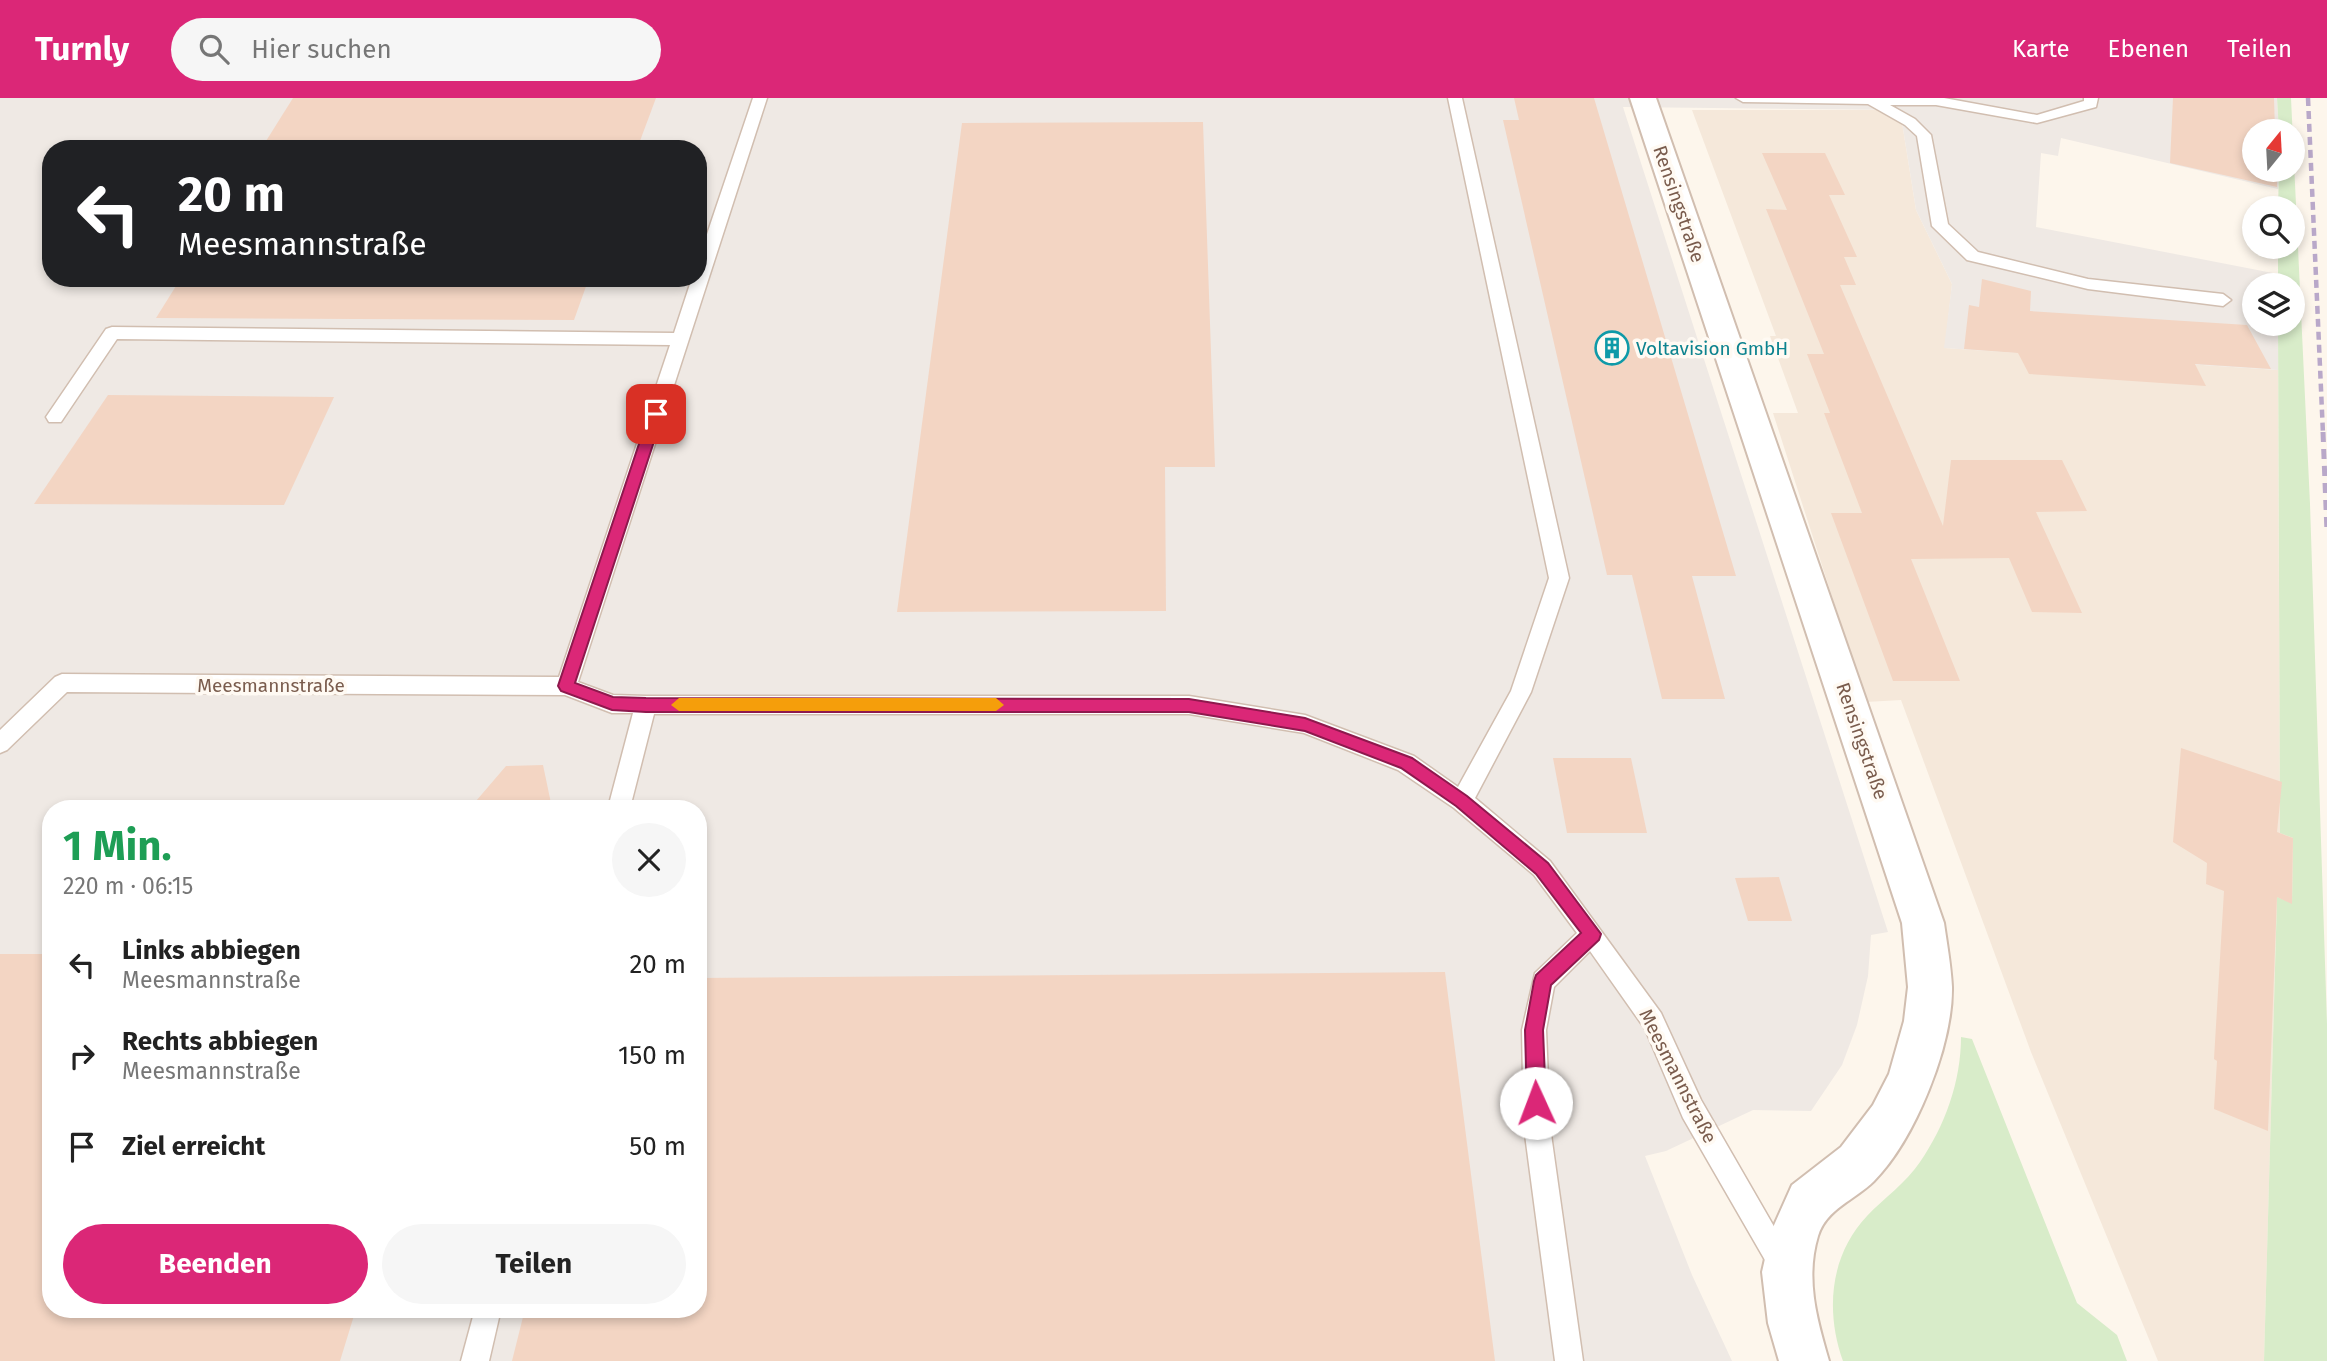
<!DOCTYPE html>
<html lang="de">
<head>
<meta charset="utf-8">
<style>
  :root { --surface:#fff; --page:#f6f6f6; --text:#222; --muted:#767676; --accent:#db2777 }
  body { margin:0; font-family:"Fira Sans",sans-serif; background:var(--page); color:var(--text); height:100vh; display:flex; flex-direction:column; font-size:26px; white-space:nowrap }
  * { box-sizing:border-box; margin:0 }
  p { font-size:23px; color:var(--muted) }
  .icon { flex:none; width:38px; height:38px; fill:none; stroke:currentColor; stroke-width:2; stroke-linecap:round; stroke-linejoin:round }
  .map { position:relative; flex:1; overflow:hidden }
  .panel { position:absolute; left:42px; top:702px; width:665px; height:518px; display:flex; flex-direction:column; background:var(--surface); border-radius:28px; box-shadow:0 4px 10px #0003 }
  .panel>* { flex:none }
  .hud { position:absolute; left:42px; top:42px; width:665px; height:147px; border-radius:28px; box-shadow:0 4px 10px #0003; background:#202124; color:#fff; overflow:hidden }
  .needle { width:46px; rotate:18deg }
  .fabs { position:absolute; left:2242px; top:21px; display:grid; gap:14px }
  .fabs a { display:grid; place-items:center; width:63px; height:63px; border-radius:50%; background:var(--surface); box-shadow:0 4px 10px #0003; font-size:35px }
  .pin { position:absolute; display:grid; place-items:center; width:60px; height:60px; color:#fff; margin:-30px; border-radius:14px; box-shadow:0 4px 10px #0006 }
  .me { position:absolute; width:77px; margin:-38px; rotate:358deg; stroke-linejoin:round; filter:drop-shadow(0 0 5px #0008) }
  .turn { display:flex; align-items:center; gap:24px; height:147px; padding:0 21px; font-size:32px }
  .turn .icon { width:91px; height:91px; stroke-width:2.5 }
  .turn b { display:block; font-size:49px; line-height:60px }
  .round { display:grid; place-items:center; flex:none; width:74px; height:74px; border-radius:37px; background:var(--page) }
  .summary { display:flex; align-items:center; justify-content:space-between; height:119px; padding:0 21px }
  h1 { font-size:42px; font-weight:700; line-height:52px; color:#1e9e55 }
  .primary-button { display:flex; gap:14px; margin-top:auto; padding:14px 21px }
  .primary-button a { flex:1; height:80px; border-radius:42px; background:var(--accent); color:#fff; font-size:28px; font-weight:700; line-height:80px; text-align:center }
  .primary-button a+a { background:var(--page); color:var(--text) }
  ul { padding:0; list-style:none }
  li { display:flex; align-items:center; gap:21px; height:91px; padding:0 21px }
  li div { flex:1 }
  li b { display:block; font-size:26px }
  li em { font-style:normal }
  header { display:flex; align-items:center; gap:42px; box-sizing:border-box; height:98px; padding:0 35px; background:var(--accent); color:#fff }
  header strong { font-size:33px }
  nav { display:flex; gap:38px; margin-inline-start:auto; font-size:24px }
  .search { width:490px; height:63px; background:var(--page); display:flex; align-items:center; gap:18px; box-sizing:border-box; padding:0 24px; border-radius:38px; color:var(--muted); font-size:26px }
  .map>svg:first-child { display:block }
  .residential { fill:#f5e8da }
  .industrial { fill:#efe9e4; fill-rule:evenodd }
  .green { fill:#d8ecc9 }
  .building { fill:#f3d5c3 }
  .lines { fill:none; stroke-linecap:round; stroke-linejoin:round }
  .lane-casing { stroke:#d1beb0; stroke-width:3 }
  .street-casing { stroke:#d1beb0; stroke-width:4 }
  .lane { fill:#fff; fill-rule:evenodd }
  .street { fill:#fff; fill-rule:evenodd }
  .rail-far1 { stroke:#b9a8c9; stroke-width:4.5; stroke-dasharray:8 5; stroke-linecap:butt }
  .rail { stroke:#b9a8c9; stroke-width:5; stroke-dasharray:10 7; stroke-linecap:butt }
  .route { fill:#db2777; stroke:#8e194d; stroke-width:2 }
  .slow { fill:#f59e0b }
  .labels { text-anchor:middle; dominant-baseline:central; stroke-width:7; stroke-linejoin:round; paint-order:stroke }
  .street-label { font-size:19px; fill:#7a5c4d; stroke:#fffaf3 }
  .culture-label { font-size:19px; fill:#0d838f; stroke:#fffaf3; text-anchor:start }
</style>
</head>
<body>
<header>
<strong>Turnly</strong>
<div class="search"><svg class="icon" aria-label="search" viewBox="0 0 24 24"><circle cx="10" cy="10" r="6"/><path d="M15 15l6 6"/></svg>Hier suchen</div>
<nav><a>Karte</a><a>Ebenen</a><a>Teilen</a></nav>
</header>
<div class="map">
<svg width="2327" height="1263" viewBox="0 0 2327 1263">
  <rect width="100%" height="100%" fill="#fdf6ec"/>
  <polygon class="residential" points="1692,12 1900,12 1916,112 1952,186 1945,250 2278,272 2280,734 2293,740 2292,806 2277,800 2264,1263 2158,1263 2031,954 1901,602 1866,604 1773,315 1798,315 1770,238 1776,238"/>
  <path class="industrial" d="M 0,0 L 2277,0 L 2279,33 L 2254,33 L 2254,72 L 2279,72 L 2278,91 L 2061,40 L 2058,58 L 2041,55 L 2036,129 L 2278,176 L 2278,187 L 2254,187 L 2254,226 L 2278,226 L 2278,272 L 1944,250 L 1952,186 L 1916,112 L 1900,12 L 1623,9 L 1888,834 L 1871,837 L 1868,878 L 1857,927 L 1842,967 L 1811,1013 L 1753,1012 L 1666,1053 L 1645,1058 L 1692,1177 L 1732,1263 L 0,1263 ZM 51,51 L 698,51 L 698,180 L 51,180 ZM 51,710 L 698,710 L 698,1211 L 51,1211 Z"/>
  <g class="green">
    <polygon points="2277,0 2291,0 2310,406 2327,926 2327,1263 2264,1263 2277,799 2292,805 2293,740 2280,735 2278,226 2292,226 2292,187 2278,187 2278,149 2292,149 2292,110 2278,110 2279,72 2292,72 2292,33 2279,33"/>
    <path d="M 1961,939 L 1972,941 L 2077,1205 L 2117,1237 L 2127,1263 L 1843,1263 C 1825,1213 1830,1157 1867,1118 C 1884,1100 1906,1085 1920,1064 C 1945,1028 1961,983 1961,939 Z"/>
  </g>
  <g class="building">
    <polygon points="293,0 656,0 637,51 261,51"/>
    <polygon points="1514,0 1594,0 1736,478 1692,478 1725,601 1662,601 1632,477 1607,477 1503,22 1519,22"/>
    <polygon points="2173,0 2274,0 2275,33 2254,33 2254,72 2277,72 2277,89 2170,65"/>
    <polygon points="1203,24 1215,369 1165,369 1166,513 897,514 962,25"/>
    <polygon points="1762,55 1825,55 1845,97 1829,97 1857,159 1844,159 1856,187 1840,187 1943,428 1951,362 2062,362 2087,413 2036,414 2082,515 2032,514 2009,460 1911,461 1960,583 1893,583 1831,415 1862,415 1824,315 1830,315 1807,256 1824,256 1766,111 1787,112"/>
    <polygon points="181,180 589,180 574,222 156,220"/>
    <polygon points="1982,181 2031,193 2030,213 2247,227 2271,271 2195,266 2206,288 2029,276 2018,255 1964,251 1969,207 1979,209"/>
    <polygon points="108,297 334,299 284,407 34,406"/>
    <polygon points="2181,650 2282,684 2277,734 2293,740 2292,806 2277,799 2268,1033 2214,1011 2217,963 2214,961 2224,793 2206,786 2207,765 2173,744"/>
    <polygon points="1553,660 1631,660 1647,735 1567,735"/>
    <polygon points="543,667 552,710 470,710 506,668"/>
    <polygon points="1779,779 1792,823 1748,823 1735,780"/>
    <polygon points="0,856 51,856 51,1211 356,1211 340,1263 0,1263"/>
    <polygon points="1445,874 1495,1263 512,1263 525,1211 698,1211 698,880"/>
  </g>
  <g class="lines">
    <defs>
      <g id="lane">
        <polygon points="753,0 767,0 578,584 613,597 646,598 1189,598 1305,617 1414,658 1458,689 1511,593 1549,480 1448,0 1462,0 1569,480 1531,594 1475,700 1550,763 1661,915 1701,1002 1791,1158 1795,1167 1791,1176 1782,1180 1773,1176 1683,1020 1645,931 1590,853 1554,889 1546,932 1550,1029 1583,1263 1555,1263 1524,1029 1522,932 1535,875 1577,835 1534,777 1454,710 1398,672 1304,635 1189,616 654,616 630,710 608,710 633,615 612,615 565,597 67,594 7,652 0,655 0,632 55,579 62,576 559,579 670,247 117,241 61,324 49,324 46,319 106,231 112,229 674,235 692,180 698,180 698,163"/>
        <polygon points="1736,0 1944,0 2037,17 2084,3 2084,0 2098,0 2096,9 2037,25 1936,7 1890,7 1915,21 1931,37 1948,126 1978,154 2088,181 2223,196 2231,202 2223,208 2088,191 1967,162 1932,128 1917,38 1905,27 1868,6 1743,4"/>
        <polygon points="475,1211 501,1211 489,1263 461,1263"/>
      </g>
      <path id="street" d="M 1630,0 L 1656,0 L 1944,825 C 1947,846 1951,868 1952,889 C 1953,947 1915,1042 1874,1083 C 1855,1102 1826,1111 1818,1138 C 1805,1181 1817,1222 1829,1263 L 1779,1263 L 1768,1225 L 1762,1174 L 1771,1134 L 1792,1087 L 1841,1049 L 1873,1007 L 1889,976 L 1904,923 L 1908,889 L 1902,825 Z"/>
    </defs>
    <use href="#lane" class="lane-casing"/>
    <use href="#street" class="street-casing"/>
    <use href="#lane" class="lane"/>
    <use href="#street" class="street"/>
    <polyline class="rail-far1" points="2308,0 2323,336"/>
    <polyline class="rail" points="2323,334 2327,434"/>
  </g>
  <polygon class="route" points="656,311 663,316 575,585 613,599 646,600 1189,601 1305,620 1412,660 1467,698 1548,765 1601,836 1599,842 1551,887 1543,932 1546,1005 1543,1012 1536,1014 1530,1012 1527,1005 1525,932 1534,883 1536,877 1581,835 1536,776 1456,708 1401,670 1305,633 1189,614 646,614 612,612 561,593 558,588 649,316"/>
  <polygon class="slow" points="679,600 996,600 1004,607 996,613 679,613 671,607"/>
  <defs>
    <symbol id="building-ring" viewBox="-11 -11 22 22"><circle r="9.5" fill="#fffaf3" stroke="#0f9aa8" stroke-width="1.5"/><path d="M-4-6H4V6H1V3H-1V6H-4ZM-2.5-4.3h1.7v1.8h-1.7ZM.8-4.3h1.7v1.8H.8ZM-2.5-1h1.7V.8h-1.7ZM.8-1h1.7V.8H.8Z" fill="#0f9aa8"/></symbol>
  </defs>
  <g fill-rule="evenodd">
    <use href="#building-ring" x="1593" y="231" width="38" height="38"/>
  </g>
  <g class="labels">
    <g class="street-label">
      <text transform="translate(1679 106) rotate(71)">Rensingstraße</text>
      <text x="271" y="587">Meesmannstraße</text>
      <text transform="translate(1862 643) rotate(71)">Rensingstraße</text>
      <text transform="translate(1678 978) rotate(63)">Meesmannstraße</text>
    </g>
    <g class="culture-label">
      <text x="1636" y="250">Voltavision GmbH</text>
    </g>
  </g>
</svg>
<div class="fabs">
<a><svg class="needle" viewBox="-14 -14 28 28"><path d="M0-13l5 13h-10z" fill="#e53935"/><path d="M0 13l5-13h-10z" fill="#767676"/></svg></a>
<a><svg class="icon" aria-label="search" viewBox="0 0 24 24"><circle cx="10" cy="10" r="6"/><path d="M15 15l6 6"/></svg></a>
<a><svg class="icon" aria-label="layers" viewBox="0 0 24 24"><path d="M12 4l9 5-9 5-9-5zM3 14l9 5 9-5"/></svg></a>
</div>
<div class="pin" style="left:656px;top:316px;background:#d93025"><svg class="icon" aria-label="arrive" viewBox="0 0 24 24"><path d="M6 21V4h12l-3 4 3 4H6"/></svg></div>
<svg class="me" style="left:1536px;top:1005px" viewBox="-20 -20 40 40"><circle r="19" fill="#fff"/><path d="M0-13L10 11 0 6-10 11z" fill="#db2777"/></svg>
<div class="hud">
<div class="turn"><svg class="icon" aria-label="left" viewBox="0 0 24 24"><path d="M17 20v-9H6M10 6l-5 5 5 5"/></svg><div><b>20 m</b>Meesmannstraße</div></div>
</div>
<section class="panel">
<div class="summary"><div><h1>1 Min.</h1><p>220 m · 06:15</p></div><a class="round"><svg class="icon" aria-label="close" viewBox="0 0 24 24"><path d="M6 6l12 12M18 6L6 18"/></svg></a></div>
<ul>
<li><svg class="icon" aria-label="left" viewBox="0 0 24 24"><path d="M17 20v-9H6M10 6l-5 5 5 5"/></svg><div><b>Links abbiegen</b><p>Meesmannstraße</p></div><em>20 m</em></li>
<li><svg class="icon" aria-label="right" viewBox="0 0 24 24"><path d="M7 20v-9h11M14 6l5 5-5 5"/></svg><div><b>Rechts abbiegen</b><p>Meesmannstraße</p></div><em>150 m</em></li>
<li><svg class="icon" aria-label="arrive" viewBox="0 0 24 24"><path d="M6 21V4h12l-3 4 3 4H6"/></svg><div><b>Ziel erreicht</b></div><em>50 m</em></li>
</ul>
<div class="primary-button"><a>Beenden</a><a>Teilen</a></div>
</section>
</div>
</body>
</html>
